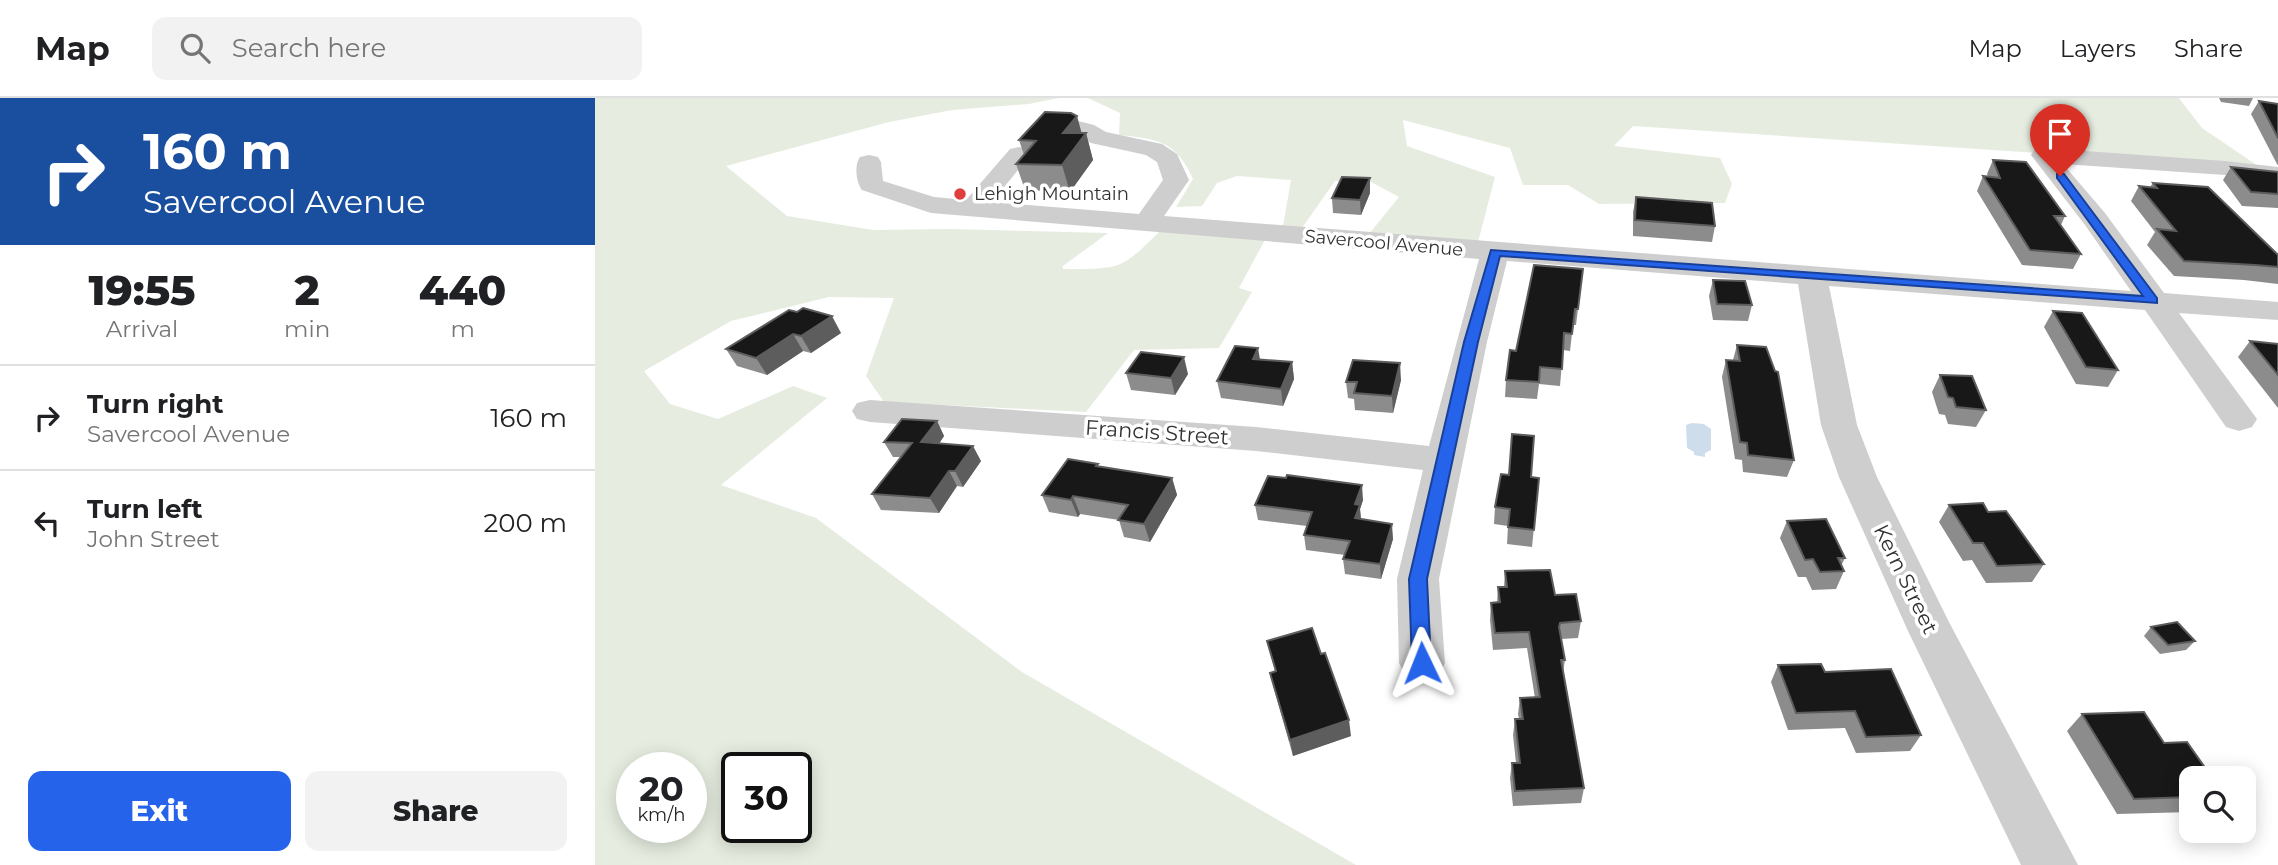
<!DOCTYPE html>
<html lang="en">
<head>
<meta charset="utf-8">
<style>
  :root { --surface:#fff; --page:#f2f2f2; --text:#202124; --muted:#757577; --line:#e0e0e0; --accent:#2563eb }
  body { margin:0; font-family:Montserrat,sans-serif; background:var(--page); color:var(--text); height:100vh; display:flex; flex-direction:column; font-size:26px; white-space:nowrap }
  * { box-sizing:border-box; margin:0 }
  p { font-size:23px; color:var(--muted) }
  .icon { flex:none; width:38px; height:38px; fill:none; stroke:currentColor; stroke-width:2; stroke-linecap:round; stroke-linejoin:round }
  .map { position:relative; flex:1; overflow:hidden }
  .side { display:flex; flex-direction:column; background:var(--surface); width:595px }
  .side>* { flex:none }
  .guide { background:#1a4fa0; color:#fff; overflow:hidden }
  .buttons { position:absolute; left:1584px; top:668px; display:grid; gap:14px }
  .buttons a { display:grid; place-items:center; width:77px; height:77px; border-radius:14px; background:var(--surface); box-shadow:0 4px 18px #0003; font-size:35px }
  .speed { position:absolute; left:21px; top:654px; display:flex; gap:14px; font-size:35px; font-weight:700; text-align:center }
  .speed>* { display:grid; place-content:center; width:91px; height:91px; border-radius:50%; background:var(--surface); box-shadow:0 4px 18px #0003; line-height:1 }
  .speed small { font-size:18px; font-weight:400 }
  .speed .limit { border:4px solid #111; border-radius:10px; background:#fff; color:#111 }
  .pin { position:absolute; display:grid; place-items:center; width:60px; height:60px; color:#fff; margin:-72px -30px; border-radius:50% 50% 50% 0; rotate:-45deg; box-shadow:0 0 7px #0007 }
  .pin .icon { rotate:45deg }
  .me { position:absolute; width:77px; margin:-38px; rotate:358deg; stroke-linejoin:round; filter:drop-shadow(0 0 5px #0008) }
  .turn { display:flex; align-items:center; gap:24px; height:147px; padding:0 28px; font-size:32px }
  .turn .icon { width:91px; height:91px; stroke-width:2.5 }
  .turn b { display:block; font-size:49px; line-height:60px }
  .eta { display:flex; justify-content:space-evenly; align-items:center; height:119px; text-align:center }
  .eta b { font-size:42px; font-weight:800; line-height:49px }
  .button { display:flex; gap:14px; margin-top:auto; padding:14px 28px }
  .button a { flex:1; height:80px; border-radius:14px; background:var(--accent); color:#fff; font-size:28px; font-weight:800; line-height:80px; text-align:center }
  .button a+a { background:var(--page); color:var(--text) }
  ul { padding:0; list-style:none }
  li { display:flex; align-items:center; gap:21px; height:105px; padding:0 28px; border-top:2px solid var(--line) }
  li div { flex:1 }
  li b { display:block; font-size:26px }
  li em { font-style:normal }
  header { display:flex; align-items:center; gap:42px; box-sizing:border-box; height:98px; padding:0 35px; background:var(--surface); border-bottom:2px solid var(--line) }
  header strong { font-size:33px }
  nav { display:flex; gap:38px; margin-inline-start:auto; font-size:24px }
  .search { width:490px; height:63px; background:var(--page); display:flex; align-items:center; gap:18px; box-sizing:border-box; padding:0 24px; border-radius:14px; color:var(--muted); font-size:26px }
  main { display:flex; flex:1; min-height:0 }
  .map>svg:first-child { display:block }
  .green { fill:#e6ede0; fill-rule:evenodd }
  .water { fill:#ceddeb }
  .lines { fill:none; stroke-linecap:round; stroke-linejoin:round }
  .minor { fill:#cecece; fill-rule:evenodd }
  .wall { fill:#8c8c8c }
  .shaded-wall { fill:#5d5d5d }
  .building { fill:#181818; stroke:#5d5d5d; stroke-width:2 }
  .route { fill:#2563eb; stroke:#184099; stroke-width:2 }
  .poi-dot { fill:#de3f3d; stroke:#fff; stroke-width:2.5 }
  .labels { text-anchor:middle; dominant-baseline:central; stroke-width:7; stroke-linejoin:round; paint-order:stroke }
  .far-poi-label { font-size:18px; fill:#313131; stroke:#fff; text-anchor:start }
  .far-street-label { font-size:18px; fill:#313131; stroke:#fff }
  .street-label { font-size:21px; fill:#313131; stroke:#fff }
</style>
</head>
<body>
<header>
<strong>Map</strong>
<div class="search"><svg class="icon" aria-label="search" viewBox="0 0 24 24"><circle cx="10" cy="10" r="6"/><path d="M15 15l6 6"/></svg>Search here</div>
<nav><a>Map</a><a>Layers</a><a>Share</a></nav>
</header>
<main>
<section class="side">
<div class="guide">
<div class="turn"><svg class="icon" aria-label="right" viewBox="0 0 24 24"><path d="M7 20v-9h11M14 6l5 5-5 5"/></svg><div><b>160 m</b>Savercool Avenue</div></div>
</div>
<div class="eta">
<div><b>19:55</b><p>Arrival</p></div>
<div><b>2</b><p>min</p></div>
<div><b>440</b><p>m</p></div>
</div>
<ul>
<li><svg class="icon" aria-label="right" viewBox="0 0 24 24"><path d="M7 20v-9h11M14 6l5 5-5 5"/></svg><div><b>Turn right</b><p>Savercool Avenue</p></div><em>160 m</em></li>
<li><svg class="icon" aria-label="left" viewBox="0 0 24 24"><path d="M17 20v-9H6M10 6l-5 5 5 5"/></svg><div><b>Turn left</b><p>John Street</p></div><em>200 m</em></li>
</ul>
<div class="button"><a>Exit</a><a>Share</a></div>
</section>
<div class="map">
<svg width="1683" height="767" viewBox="0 0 1683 767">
  <rect width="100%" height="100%" fill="#fff"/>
  <g class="green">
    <path d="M 0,0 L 464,0 L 434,6 L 357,12 L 294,24 L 131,68 L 192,118 L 278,132 L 355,131 L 513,135 L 468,168 L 468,171 C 527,171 526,172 568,130 L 671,140 L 644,190 L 657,194 L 624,250 L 539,252 L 491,314 L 289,304 L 271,278 L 299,200 L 234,199 L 136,223 L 49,273 L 75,306 L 123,321 L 198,288 L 232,300 L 126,387 L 221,420 L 427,574 L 761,767 L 0,767 ZM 37,670 L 96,670 L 96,730 L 37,730 ZM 142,670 L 201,670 L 201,730 L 142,730 Z"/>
    <path d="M 493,0 L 1584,0 L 1607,30 L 1666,70 L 1038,28 L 1019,48 L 1125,60 L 1137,86 L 1130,105 L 1004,106 L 973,87 L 928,87 L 915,50 L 808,22 L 812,48 L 900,79 L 883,144 L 774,136 L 804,99 L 776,84 L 740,83 L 707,130 L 688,128 L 696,82 L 642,78 L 622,85 L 607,108 L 581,109 L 598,81 C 581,43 563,41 524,37 L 525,15 Z"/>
  </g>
  <polygon class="water" points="1097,325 1109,326 1116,331 1116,352 1110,355 1110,359 1099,357 1099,354 1092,350 1091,327"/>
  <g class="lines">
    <path class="minor" d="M 471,20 L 499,27 L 511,34 L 567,46 L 582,56 L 594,82 L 569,118 L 1536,193 L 1490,127 L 1436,57 L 1439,52 L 1448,50 L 1630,63 L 1683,69 L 1683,85 L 1630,77 L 1468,66 L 1510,115 L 1569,195 L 1683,204 L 1683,222 L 1584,215 L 1662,321 L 1657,329 L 1644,333 L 1631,329 L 1550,212 L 1234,188 L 1262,327 L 1282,379 L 1354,524 L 1483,767 L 1426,767 L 1313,533 L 1244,379 L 1226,327 L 1203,186 L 912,163 L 892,244 L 844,481 L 850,565 L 843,579 L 827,584 L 811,579 L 804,565 L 802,481 L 828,372 L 661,353 L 275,324 L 262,321 L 257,313 L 262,305 L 275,302 L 661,329 L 834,348 L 884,161 L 336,115 L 267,92 C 261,84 259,67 265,59 L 274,57 L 283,59 L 286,64 L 288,83 L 339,99 L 371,102 L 415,51 L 424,49 L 433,51 L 436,56 L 397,104 L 544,116 L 568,82 L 562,64 L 551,57 L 496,45 L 483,37 L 463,32 L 460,27 L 463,22 Z"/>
  </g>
  <g class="wall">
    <polygon points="1624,0 1658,0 1654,8 1626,4"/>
    <polygon points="1664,3 1683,6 1683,67 1682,66 1656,16"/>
    <polygon points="487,35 491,35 498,62 475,94 430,92 421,66 429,57 424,42"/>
    <polygon points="1398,62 1470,118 1466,127 1486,156 1478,171 1427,167 1382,93 1388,78 1393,79 1392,76"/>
    <polygon points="1636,69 1683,74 1683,110 1647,108 1628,82"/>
    <polygon points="1558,85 1683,157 1683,186 1649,182 1579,178 1552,147 1560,134 1536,103 1544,88 1555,89"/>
    <polygon points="775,95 766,117 738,115 737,100"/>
    <polygon points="1041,99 1120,128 1117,144 1038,138 1038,114"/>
    <polygon points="988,171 981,227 978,227 975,253 968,252 965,288 944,286 942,301 910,299 911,282 921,253"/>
    <polygon points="1118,182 1157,207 1153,223 1118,222 1114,198"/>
    <polygon points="194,212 246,235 216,255 208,253 172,277 142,268 131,251"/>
    <polygon points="1458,213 1523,272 1513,289 1481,286 1449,229"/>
    <polygon points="1655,243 1683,246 1683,310 1643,259"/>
    <polygon points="1142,247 1199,362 1192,379 1148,374 1147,362 1140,361 1127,279 1131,262 1138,262"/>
    <polygon points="665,262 697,264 699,281 688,308 626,300 622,283"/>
    <polygon points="531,275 593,276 580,297 536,292"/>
    <polygon points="1345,277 1391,312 1381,329 1353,326 1350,317 1344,316 1337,294"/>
    <polygon points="806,282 798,315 760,312 759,301 753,300 751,284"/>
    <polygon points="342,323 349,338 344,346 386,363 368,389 362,388 344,415 286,412 277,396 306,359 298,359 289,344"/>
    <polygon points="504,369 577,380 582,397 555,444 529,439 524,422 485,416 483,419 454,414 447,397"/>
    <polygon points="936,379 944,380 937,449 912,446 913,428 899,426 900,409"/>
    <polygon points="768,402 765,411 766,421 798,441 786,481 750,476 748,461 750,457 711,452 709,437 712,428 663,422 660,407"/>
    <polygon points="1354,407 1393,414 1449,466 1437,484 1391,485 1377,462 1368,463 1344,424"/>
    <polygon points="1192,423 1250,460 1246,468 1249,473 1241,491 1217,492 1211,479 1203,479 1185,440"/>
    <polygon points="910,473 960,497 986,523 983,540 966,541 970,562 968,574 989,690 986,705 918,708 915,680 917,665 921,665 918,637 920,621 924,621 923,616 925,600 940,600 932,550 898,552 895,522 896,505 902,505 903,489 909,489"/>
    <polygon points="1556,529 1600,543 1591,552 1565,556 1549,538"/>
    <polygon points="672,543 756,638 698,658 679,591 675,575 680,573"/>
    <polygon points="1183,567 1230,574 1326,637 1315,653 1261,655 1250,630 1193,632 1176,584"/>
    <polygon points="1487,616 1596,681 1596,714 1522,716 1472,633"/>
  </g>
  <g class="shaded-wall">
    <polygon points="482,18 488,40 491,35 498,62 475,94 467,67 468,35"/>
    <polygon points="775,80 775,95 766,117 765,102"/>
    <polygon points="237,218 246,235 216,255 206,238"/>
    <polygon points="198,236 208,253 172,277 161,260"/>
    <polygon points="663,250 666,267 658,261"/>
    <polygon points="589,259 593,276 580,297 576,280"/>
    <polygon points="697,264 699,281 688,308 686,291"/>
    <polygon points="805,265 806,282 798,315 797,298"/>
    <polygon points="342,323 349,338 334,360 326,344"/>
    <polygon points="378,348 386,363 368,389 360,373"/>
    <polygon points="354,373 362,388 344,415 335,400"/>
    <polygon points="577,380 582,397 555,444 549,426"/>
    <polygon points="767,387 768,402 765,411 766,422 762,435 760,406"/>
    <polygon points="478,398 485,416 483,419 476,402"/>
    <polygon points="797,426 798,441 786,481 785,466"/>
    <polygon points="754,622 756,638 698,658 695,642"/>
  </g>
  <g class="building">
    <polygon points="1664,3 1683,6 1683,40"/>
    <polygon points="450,14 476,15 482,18 468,35 491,35 467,67 421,66 441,43 424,42"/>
    <polygon points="1398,62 1431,64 1470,118 1459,118 1486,156 1435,152 1388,78 1405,80"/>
    <polygon points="1636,69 1683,74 1683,96 1656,94"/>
    <polygon points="747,79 775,80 765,102 737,100"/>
    <polygon points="1558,85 1613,89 1683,157 1683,169 1660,167 1589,163 1562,131 1581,133 1544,88 1562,90"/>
    <polygon points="1041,99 1117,105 1120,128 1040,122"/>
    <polygon points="939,167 988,171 983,211 980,211 977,236 969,235 967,271 945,269 944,284 911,282 915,252 921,253"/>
    <polygon points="1118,182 1150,183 1157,207 1122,206"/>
    <polygon points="208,210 237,218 206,238 198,236 161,260 131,251 194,212 202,214"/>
    <polygon points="1458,213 1487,215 1523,272 1491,269"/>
    <polygon points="1655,243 1683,246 1683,277"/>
    <polygon points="1142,247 1171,249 1180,273 1183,274 1199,362 1153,357 1152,345 1145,344 1131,262 1145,263"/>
    <polygon points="640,248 663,250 658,261 697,264 686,291 622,283"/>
    <polygon points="546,254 589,259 576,280 531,275"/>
    <polygon points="758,262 805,265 797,298 759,295 762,284 751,284"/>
    <polygon points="1345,277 1377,278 1391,312 1361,309 1358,300 1353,299"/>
    <polygon points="307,321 342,323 326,344 378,348 360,373 354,373 335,400 277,396 317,345 289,344"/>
    <polygon points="917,336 939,338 936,379 944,380 939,432 913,429 915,411 900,409 906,376 914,377"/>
    <polygon points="473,361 503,366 501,368 577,380 549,426 523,422 533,407 478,398 476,402 447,397"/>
    <polygon points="692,377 767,387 760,406 765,407 760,420 797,426 785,466 748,461 755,443 709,437 717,414 660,407 673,378 691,380"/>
    <polygon points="1388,405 1393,414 1411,413 1449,466 1402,468 1388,445 1378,445 1354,407"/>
    <polygon points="1231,421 1250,460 1243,460 1249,473 1225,474 1218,461 1210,462 1192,423"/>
    <polygon points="955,472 960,497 981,496 986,523 965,525 964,529 970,562 966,562 989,690 920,693 917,665 925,665 920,621 928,621 925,600 945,599 934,534 900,535 896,505 905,504 903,489 912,489 910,473"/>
    <polygon points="1582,524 1600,543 1573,547 1556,529"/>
    <polygon points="717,530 726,556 730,555 754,622 695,642 675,575 681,573 672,543"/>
    <polygon points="1226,566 1230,574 1296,571 1326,637 1271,639 1260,613 1201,615 1183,567"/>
    <polygon points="1549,614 1569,645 1592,644 1618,681 1596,681 1596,699 1539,701 1487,616"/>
  </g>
  <polygon class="route" points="1462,76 1469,76 1562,200 1562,205 905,158 883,244 832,481 836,565 833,571 827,573 820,571 817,565 814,481 869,244 896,152 1548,198 1462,80"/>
  <circle class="poi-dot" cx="365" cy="96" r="7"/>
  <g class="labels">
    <g class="far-poi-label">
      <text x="379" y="96">Lehigh Mountain</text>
    </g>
    <g class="far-street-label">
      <text transform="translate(789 145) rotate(5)">Savercool Avenue</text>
    </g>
    <g class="street-label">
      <text transform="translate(562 334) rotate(4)">Francis Street</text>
      <text transform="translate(1311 481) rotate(64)">Kern Street</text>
    </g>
  </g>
</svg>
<div class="buttons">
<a><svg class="icon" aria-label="search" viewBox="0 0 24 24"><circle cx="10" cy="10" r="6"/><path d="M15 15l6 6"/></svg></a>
</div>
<div class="speed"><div>20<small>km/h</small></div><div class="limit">30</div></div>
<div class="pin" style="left:1465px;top:78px;background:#d93025"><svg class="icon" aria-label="arrive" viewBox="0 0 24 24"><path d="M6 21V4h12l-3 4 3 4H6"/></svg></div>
<svg class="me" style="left:827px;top:565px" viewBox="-20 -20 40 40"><path d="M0-17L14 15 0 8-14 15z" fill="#2563eb" stroke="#fff" stroke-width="4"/></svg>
</div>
</main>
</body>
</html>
